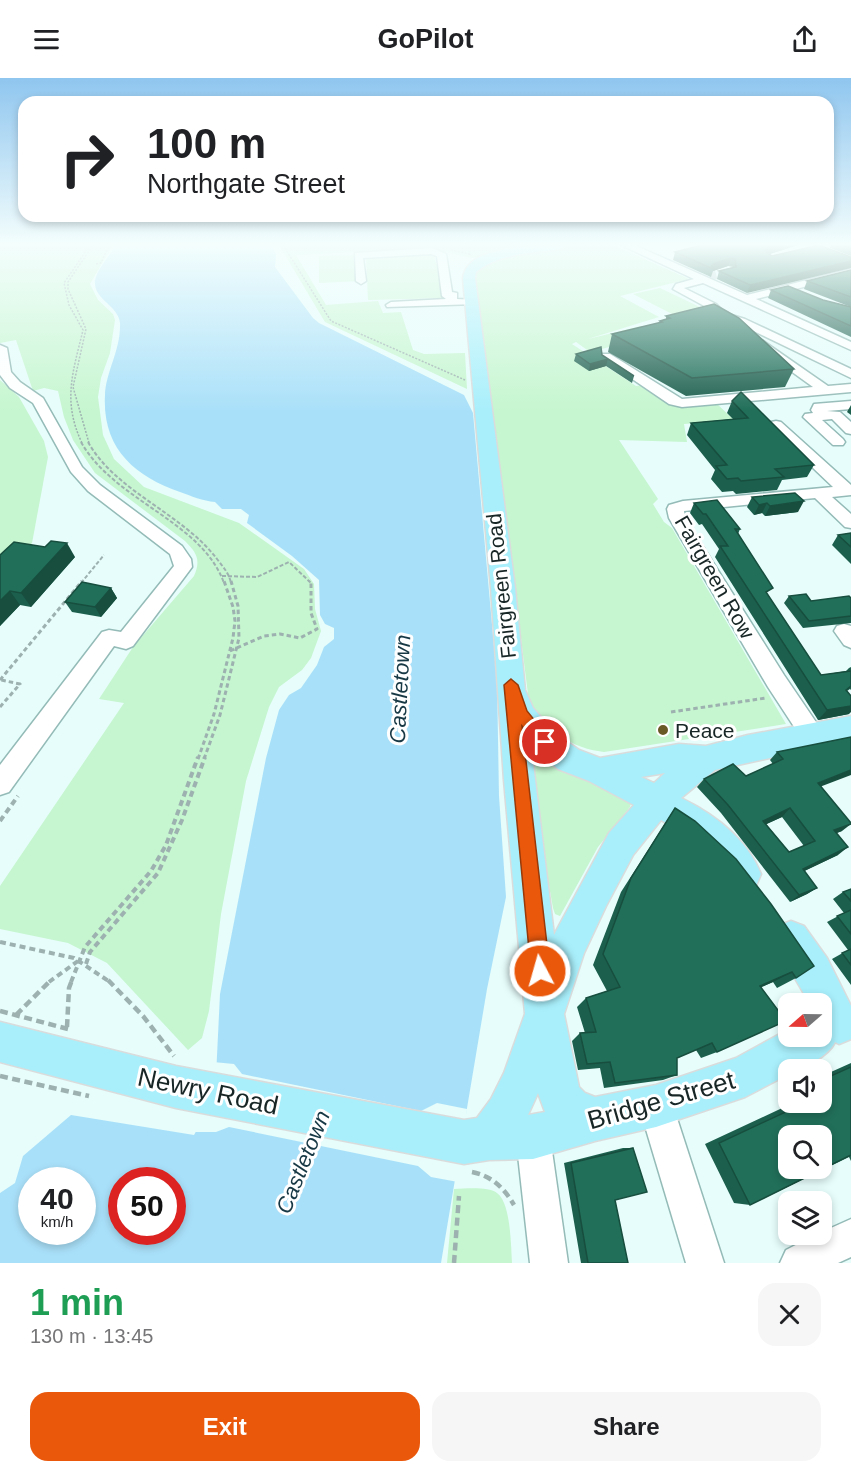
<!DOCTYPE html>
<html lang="en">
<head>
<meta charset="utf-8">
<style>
  :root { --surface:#fff; --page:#f6f6f6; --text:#202124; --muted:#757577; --accent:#ea580c }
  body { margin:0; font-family:Arial,sans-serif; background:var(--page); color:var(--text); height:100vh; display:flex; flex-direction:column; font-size:22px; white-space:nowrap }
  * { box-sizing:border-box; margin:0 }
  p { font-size:20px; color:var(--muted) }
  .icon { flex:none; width:33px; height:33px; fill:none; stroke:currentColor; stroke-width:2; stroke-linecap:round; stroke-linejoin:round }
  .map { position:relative; height:1185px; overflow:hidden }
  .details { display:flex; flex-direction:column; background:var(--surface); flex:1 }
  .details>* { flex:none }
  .guide { position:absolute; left:18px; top:18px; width:816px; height:126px; border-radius:18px; box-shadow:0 3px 9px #0003; background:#fff; color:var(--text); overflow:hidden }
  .needle { width:39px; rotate:250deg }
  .controls { position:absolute; left:778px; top:915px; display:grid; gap:12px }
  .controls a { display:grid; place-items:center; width:54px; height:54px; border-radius:12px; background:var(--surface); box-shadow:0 3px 9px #0003; font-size:30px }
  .speed { position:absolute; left:18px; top:1089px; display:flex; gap:12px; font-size:30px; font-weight:700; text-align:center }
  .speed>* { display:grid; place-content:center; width:78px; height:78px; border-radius:50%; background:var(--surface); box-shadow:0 3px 9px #0003; line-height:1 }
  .speed small { font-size:15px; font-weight:400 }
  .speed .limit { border:9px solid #d22; background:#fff; color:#111 }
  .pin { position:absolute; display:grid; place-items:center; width:51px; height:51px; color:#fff; margin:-26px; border:3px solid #fff; border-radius:50%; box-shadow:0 2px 6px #0007 }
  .me { position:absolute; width:66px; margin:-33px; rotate:354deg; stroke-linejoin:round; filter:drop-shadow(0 0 4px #0008) }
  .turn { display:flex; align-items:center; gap:21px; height:126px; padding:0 30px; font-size:27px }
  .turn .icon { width:78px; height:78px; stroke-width:2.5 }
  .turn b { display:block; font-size:42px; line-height:51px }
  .round { display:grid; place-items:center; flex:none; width:63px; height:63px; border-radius:18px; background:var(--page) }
  .head { display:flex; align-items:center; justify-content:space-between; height:102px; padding:0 30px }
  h1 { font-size:36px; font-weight:700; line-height:45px; color:#1e9e55 }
  .primary-button { display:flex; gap:12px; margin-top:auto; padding:12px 30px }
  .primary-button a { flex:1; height:69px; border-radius:18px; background:var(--accent); color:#fff; font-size:24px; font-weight:700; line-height:69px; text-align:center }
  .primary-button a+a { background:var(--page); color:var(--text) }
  header { display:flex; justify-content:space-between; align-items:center; height:78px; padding:0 30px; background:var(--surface); font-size:27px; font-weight:700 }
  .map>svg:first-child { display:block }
  .green { fill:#c6f6cf }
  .water { fill:#a9e0f9; fill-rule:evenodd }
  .pier { fill:#e6fdfb }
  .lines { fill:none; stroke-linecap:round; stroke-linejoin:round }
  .minor-tunnel { stroke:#bdd2d0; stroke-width:10; stroke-dasharray:10 5; stroke-linecap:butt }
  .minor-casing { stroke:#94bbb7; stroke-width:3 }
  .major-casing { stroke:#dadcdc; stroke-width:3 }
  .path-far4 { stroke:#9db1b0; stroke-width:1.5; stroke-dasharray:2 1.5; stroke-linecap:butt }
  .path-far3 { stroke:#9db1b0; stroke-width:2; stroke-dasharray:4 2; stroke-linecap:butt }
  .path-far2 { stroke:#9db1b0; stroke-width:3; stroke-dasharray:4.5 3; stroke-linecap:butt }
  .path-far1 { stroke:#9db1b0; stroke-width:4; stroke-dasharray:6 4; stroke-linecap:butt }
  .path { stroke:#9db1b0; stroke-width:4.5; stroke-dasharray:8 4.5; stroke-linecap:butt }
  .minor { fill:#fff; fill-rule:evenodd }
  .major { fill:#a8effb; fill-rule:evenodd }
  .wall { fill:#1c5f4d; fill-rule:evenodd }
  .shaded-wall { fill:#174e3e }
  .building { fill:#216f59; stroke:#174e3e; stroke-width:1.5; fill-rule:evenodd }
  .route { fill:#ea580c; stroke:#983908; stroke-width:1.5 }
  .poi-dot { fill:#695926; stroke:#fff; stroke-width:2 }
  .labels { text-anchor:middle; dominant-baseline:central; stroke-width:6; stroke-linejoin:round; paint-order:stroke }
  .street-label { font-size:21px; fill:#182726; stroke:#fff }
  .poi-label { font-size:21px; fill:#182726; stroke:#fff; text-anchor:start }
  .water-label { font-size:22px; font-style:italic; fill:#173845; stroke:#fff }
  .near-street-label { font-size:26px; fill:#182726; stroke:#fff }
</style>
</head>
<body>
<header><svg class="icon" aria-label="menu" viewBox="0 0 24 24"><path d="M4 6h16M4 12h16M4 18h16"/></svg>GoPilot<svg class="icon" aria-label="share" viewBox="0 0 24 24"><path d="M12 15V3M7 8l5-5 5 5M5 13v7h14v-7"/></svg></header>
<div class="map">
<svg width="851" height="1185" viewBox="0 0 851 1185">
  <rect width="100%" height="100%" fill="#e6fdfb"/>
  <g class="green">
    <path d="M 0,167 L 113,167 L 90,206 L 98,222 L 113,236 L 115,242 L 110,275 L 101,300 L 98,319 L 103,357 L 114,381 L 144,409 L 239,445 L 304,491 L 314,506 L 315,531 L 321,553 L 311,580 L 302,592 L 279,609 L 269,629 L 246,703 L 221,836 L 209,933 L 202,960 L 188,972 L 107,885 L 68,865 L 0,851 L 0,808 L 124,625 L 99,621 L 133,569 L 194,498 C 201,482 197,475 185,463 L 95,395 L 73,362 L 64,339 L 58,313 L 44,310 L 33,313 L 16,262 L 0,265 Z"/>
    <polygon points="279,167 549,167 472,180 429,170 296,177 326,227 378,223 383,235 401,234 413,272 424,276 465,275 467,311 325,244"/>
    <path d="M 581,167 L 613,167 L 689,201 L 620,218 L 659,239 L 588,261 L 641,248 L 656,257 L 590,274 L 576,264 L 572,266 L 636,308 L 643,307 L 679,328 L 715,324 L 734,342 L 684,346 L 687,364 L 619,362 L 658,421 L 653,426 L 664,444 L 672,450 L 786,646 L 604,674 C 571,670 546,653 529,624 L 475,196 C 488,174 557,171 581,167 Z"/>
    <polygon points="434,176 445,220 368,222 366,178"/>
    <polygon points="355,177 359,203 319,205 319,178"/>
    <polygon points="660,210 706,232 678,239 633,216"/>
    <polygon points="0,302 19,319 44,363 48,379 32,465 8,489 0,488"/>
    <polygon points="521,649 632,722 630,729 598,769 560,838 555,836 553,830"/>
    <path d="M 454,1111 C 466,1111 487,1108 497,1115 C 511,1125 511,1169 512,1185 L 447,1185 Z"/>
  </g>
  <path class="water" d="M 115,167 L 271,167 L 276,176 L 275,189 L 313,240 L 319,245 L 464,317 L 473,335 L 497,602 L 499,718 L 506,819 L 487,911 L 441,1185 L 0,1185 L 0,1115 L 15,1105 L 23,1078 L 71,1037 L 194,1057 L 215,1019 L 220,916 L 266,680 L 279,632 L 289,617 L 301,610 L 317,587 L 324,569 L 334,561 L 334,550 L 325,546 L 320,537 L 319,502 L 292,478 L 247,445 L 249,437 L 241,431 L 222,431 L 215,424 C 203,423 191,418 180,414 C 134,398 102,370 105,317 C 106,293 121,272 120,245 C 119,228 93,221 95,203 C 97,190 110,179 115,167 ZM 32,1102 L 82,1102 L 82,1154 L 32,1154 ZM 122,1102 L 172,1102 L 172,1154 L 122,1154 Z"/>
  <polygon class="pier" points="213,984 234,986 242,996 421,1033 437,1025 467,1031 465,1061 458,1104 431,1099 418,1088 229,1049 216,1054 192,1054 212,1018"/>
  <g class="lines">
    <polyline class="minor-tunnel" points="709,198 716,196"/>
    <defs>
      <g id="minor">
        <polygon points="621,167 634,167 747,217 851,191 851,197 756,221 851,264 851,272 703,205 684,210 716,226 725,235 745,241 851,291 851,300 737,245 734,244 733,248 725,248 708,230 673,211 676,206 694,201"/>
        <polygon points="432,170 446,176 452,214 457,215 457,221 476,222 476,226 387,229 386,227 391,224 446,221 442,218 437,178 431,176 363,180 366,203 361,206 356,203 355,175"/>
        <polygon points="756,258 828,308 851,306 851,314 682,329 669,326 600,279 602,276 610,276 682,321 813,309 752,265 752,259"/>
        <polygon points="0,267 7,270 11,294 20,304 43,320 82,389 100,407 182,468 191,481 192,489 133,568 126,571 114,568 9,714 0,717 0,687 102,554 109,552 121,554 174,488 170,476 88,413 71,394 33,325 10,310 0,297"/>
        <polygon points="851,323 851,331 827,333 840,334 851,344 851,356 846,355 832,341 822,342 843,361 845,364 843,367 833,367 803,339 805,336 813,335 811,332 814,326"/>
        <polygon points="776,343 781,344 851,407 851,417 832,419 851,436 851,450 845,449 815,420 684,433 685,440 784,597 820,650 823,657 820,664 812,667 804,664 768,609 669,440 667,431 669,427 683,423 833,409 771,350 769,347 771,344"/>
        <polygon points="844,546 851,548 851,570 844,567 834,553 837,548"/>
        <polygon points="656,1011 668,1016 673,1028 724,1185 686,1185 639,1028 644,1016"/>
        <polygon points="533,1042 545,1047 550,1059 568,1185 530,1185 516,1059 521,1047"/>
        <polygon points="851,1141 851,1179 838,1185 780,1185 786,1172 817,1156 822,1156 822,1154"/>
      </g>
      <path id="major" d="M 537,167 L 566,167 L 560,171 C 531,175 499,175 476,194 L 475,200 L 515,510 L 525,612 L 533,630 L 555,655 L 579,672 L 600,680 L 679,666 L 706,668 L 748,657 L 851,638 L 851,662 L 715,692 L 681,720 C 714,736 747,761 761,796 L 756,808 L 744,813 C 727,806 726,796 714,783 C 698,766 682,753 661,742 L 633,777 L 606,828 L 584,875 L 564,936 L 579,1009 L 585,1015 L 595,1019 L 656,1007 L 736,980 L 789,951 L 789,958 L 822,958 L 822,926 L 809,926 C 799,903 782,884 773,861 L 778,848 L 791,843 L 804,848 L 827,880 L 851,928 L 851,961 L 839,966 L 835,964 C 829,977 804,992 789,992 L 789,996 L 745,1019 L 656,1049 L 595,1063 L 533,1081 L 489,1082 L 464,1086 L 176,1030 L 0,984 L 0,944 L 176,988 L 464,1042 L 477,1040 L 491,1021 L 504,995 L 525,936 L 504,702 L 491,510 L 463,200 C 467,171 514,171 537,167 ZM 531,669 L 558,691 L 589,703 L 634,727 L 609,755 L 554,857 ZM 665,695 L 654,705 L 641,699 ZM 538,1015 L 545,1034 L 528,1037 Z"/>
    </defs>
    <use href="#minor" class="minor-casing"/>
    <use href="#major" class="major-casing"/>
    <g class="path-far4">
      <polyline points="283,167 331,243 465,302"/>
      <polyline points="451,172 470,176 469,167"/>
      <polyline points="96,186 101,185 109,167"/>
      <path d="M 82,365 C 62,323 73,294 83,252 L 69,227 L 64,205 L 90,167"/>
      <polyline points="89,365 73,309 86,251 68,211 68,204 93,167"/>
    </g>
    <g class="path-far3">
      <path d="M 81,364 C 114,423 202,443 224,505"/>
      <path d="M 88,364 C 116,414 182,435 217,481 C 223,489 229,495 231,505"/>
      <polyline points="222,498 257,499 289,484 311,505"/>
      <polyline points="81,505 104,477"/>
    </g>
    <g class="path-far2">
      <polyline points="230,573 264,558 280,556 300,560 317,551 311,535 311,505 309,503"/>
      <polyline points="0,602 82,503"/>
      <polyline points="0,629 20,606 1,602"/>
      <polyline points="671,634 766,620"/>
      <polyline points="198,681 214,636 233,560 235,543 233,529 224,503"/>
      <polyline points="204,681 220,637 239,560 238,528 231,503"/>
    </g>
    <g class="path-far1">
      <polyline points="0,743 18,718"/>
      <polyline points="0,864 74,880 110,904"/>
      <polyline points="86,886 90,874 158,795 182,742 205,679"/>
      <polyline points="49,904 78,883"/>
      <polyline points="71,904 85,869 151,793 166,767 198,679"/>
    </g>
    <g class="path">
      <polyline points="108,902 143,938 174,978"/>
      <polyline points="0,933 68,951"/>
      <polyline points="16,937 51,902"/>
      <polyline points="67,949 69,910 72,902"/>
      <polyline points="0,998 89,1018"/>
      <path d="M 472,1094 C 492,1098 504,1110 514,1127"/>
      <polyline points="454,1185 459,1118"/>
    </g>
    <use href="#minor" class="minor"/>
    <use href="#major" class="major"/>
  </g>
  <g class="wall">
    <polygon points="702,167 798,167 770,176 747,215 717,201 719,193 733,189 728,188 713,193 711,199 673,182 675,174"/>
    <polygon points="831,167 851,167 851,178 830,170"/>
    <polygon points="851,192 851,229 804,211 807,203"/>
    <polygon points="771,212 823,222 851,229 851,259 768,220"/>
    <polygon points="666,238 794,291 785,309 686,318 608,274 612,256 659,245 660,243 666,241"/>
    <polygon points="576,276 602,277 634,298 632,305 606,288 589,293 574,283"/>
    <polygon points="732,323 814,387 807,399 782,402 777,412 736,416 733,413 722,414 711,401 715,392 687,357 691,345 733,341 727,335"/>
    <polygon points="851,327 851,337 847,334"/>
    <polygon points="752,419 798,434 765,438 762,435 754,437 747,429"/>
    <polygon points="694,425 740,451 738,456 768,517 821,597 846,593 849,590 851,589 851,612 850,611 847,613 849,636 818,642 715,479 719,471 702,446 699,447 690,435"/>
    <polygon points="851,455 851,486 832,467 838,457"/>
    <polygon points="45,469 75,479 31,529 20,527 0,548 0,477"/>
    <polygon points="111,510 117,520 101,539 72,534 65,524"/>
    <polygon points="789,518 811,523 851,520 851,545 803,550 784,525"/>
    <path d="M 777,674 L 821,708 L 842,753 L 837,755 L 838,777 L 804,793 L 817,810 L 807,816 L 790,824 L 721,735 L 697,709 L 704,701 L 746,698 L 773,686 L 770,682 ZM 782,739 L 804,768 L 789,774 L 766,746 Z"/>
    <polygon points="675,730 796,900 777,910 773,904 761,909 717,974 701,980 696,972 677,980 677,997 663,1002 604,1010 600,990 578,992 572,963 580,955 585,955 577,929 586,920 607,913 593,887 621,814 664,747"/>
    <polygon points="851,811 851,907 832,881 848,872 827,844 844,835 833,821 843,814"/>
    <polygon points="851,985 851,1083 849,1079 750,1127 734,1125 705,1066 795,1024 822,1024 822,998"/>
    <polygon points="623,1070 633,1070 615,1122 628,1185 581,1185 564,1085"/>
  </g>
  <g class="shaded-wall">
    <polygon points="776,167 798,167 763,178 766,170"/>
    <polygon points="731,180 728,188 713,193 713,191 711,190 713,186"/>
    <polygon points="851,183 851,190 747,215 750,207"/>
    <polygon points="608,281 606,288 589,293 590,286"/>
    <polygon points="804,423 798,434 765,438 770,428"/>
    <polygon points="767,425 762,435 754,437 759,427"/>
    <polygon points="67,465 75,479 31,529 21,515"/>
    <polygon points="111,510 117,520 101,539 95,529"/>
    <polygon points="10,513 20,527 0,548 0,523"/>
    <polygon points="851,628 851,634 849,636 818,642 827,632"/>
    <polygon points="851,692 851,697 809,713 818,705"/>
    <polygon points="790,730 782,739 756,751 763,743"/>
    <polygon points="851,746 842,753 825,759 834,752"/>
    <polygon points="848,769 838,777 794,798 803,791"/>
    <polygon points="817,810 807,816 790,824 799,817"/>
    <polygon points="792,894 773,904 742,918 760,908"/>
  </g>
  <g class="building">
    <polygon points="702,167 776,167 766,170 765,173 772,178 819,167 851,179 851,183 750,207 719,193 736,189 735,181 731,180 713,186 711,189 713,191 675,174"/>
    <polygon points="851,192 851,219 807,203"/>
    <polygon points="788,208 823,222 851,229 851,248 771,212"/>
    <polygon points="714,226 739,240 794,291 692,300 612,256 662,244 660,243 670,240 666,238"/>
    <polygon points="601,269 602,277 634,298 608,281 590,286 576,276"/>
    <polygon points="741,314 814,387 775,391 784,399 741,403 738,400 727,401 716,388 727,387 691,345 748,340 732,323"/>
    <polygon points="795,415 804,423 770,428 767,425 759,427 752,419"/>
    <polygon points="717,422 740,451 735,451 773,510 766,514 821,597 851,593 851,608 846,612 851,618 851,628 827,632 720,468 728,468 706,436 703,436 694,425"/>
    <polygon points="851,455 851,469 838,457"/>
    <polygon points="51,463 67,465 21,515 10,513 0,523 0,477 14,464 45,469"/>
    <polygon points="82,504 111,510 95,529 65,524"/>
    <polygon points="806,516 811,523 849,518 851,520 851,538 809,543 789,518"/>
    <path d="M 851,659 L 851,692 L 818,705 L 851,745 L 851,746 L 834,752 L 848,769 L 803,791 L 817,810 L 799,817 L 728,727 L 704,701 L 733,686 L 746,698 L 783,681 L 777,674 ZM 790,730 L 815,763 L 789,774 L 763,743 Z"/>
    <polygon points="675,730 695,743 736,781 771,826 814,888 796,900 792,894 760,908 786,943 717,974 712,965 677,980 677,997 615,1005 610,984 587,986 580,955 596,954 586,920 620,909 603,876 631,800"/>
    <polygon points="851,811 851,823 843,814"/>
    <polygon points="851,832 851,856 837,838"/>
    <polygon points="851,871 851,887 842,875"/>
    <path d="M 851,989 L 851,1077 L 750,1127 L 719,1065 L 807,1024 L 822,1024 L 822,1017 L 831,1013 L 824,1001 ZM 789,1058 L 822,1058 L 822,1090 L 789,1090 Z"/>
    <polygon points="633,1070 647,1114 615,1122 628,1185 588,1185 571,1085"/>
  </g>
  <linearGradient id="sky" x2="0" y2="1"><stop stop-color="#8fc6ef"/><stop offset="0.5" stop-color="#f4fefd"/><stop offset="1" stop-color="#f4fefd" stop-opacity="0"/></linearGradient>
  <rect width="851" height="333" fill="url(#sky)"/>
  <path class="route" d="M 511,601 L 518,607 L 527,633 L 552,664 L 550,669 C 537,673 530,657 522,648 L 550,893 L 547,899 L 540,902 L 533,899 L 531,893 L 504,607 Z"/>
  <circle class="poi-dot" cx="663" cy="652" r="6"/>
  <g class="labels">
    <g class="street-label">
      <text transform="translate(715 499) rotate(60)">Fairgreen Row</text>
      <text transform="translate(501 508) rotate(-96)">Fairgreen Road</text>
    </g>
    <g class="poi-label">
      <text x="675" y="652">Peace</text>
    </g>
    <g class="water-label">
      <text transform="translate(400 611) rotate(-87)">Castletown</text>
      <text transform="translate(303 1084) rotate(-68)">Castletown</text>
    </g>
    <g class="near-street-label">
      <text transform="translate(208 1013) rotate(12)">Newry Road</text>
      <text transform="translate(661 1022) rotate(-16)">Bridge Street</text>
    </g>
  </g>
</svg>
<div class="controls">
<a><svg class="needle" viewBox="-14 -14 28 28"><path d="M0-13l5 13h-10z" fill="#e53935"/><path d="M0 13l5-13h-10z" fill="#757577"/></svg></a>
<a><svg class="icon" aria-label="sound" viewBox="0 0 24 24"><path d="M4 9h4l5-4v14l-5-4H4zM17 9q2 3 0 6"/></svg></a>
<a><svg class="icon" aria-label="search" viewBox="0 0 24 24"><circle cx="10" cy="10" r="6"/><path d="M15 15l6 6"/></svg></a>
<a><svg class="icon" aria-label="layers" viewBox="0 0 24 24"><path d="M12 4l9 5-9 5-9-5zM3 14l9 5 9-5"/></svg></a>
</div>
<div class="speed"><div>40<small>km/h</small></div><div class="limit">50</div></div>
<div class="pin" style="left:545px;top:664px;background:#d93025"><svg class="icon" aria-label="arrive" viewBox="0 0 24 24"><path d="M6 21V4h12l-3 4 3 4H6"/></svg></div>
<svg class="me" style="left:540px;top:893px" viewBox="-20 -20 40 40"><circle r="17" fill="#ea580c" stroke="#fff" stroke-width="3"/><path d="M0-11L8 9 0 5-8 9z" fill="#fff"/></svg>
<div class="guide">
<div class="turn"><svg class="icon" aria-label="right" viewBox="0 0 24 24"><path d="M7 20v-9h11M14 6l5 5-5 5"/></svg><div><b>100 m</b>Northgate Street</div></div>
</div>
</div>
<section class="details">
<div class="head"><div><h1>1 min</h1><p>130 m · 13:45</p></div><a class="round"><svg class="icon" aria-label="close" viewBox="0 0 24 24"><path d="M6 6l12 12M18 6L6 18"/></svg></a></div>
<div class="primary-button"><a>Exit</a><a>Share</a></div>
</section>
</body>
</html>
